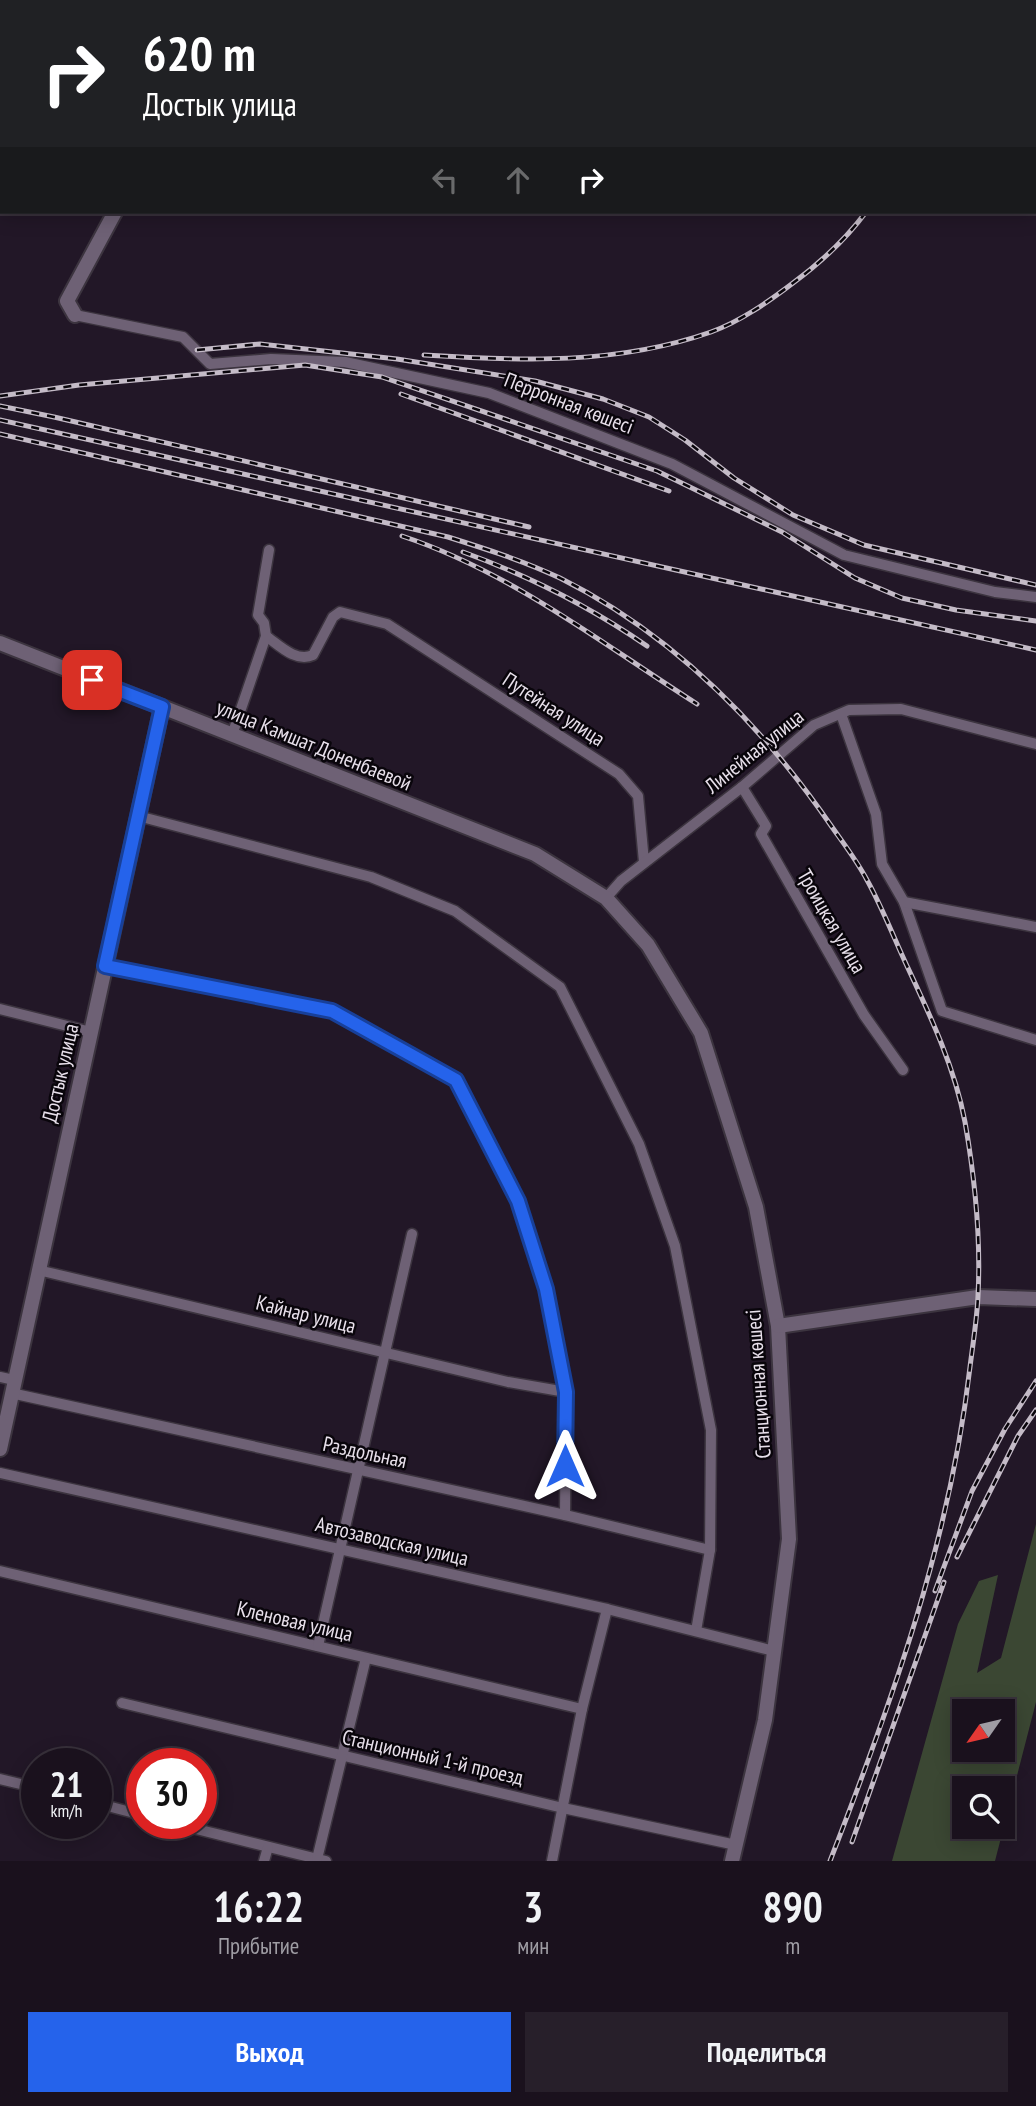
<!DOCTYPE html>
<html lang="ru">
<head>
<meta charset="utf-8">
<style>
  :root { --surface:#1a111d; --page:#271f2a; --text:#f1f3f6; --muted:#9f9da4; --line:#38313b; --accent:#2563eb }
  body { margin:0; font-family:"PT Sans Narrow",sans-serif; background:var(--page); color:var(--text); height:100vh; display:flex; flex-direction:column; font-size:26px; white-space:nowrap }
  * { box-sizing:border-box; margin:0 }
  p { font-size:23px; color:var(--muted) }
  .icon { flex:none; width:38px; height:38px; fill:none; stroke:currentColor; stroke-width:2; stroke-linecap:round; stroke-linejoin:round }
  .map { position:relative; height:1861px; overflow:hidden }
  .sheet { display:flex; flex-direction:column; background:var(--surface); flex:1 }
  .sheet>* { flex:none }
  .guide { position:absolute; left:0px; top:0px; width:1036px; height:214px; box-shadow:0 4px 18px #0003,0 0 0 2px var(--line); background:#202124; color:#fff; overflow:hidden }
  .needle { width:46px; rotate:236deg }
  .tools { position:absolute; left:952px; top:1699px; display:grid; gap:14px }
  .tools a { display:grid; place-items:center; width:63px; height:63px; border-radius:0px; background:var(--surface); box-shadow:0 4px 18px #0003,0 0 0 2px var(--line); font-size:35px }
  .speed { position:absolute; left:21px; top:1748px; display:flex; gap:14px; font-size:35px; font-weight:700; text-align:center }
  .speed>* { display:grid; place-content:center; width:91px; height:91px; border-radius:50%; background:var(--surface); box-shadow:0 4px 18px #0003,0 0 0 2px var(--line); line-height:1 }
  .speed small { font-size:18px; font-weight:400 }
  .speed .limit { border:10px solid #d22; background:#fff; color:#111 }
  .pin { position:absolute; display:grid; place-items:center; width:60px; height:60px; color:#fff; margin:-30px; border-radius:14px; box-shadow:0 4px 10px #0006 }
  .me { position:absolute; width:77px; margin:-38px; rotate:0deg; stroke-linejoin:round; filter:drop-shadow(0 0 5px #0008) }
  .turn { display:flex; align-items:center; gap:24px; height:147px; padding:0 28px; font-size:32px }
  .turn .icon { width:91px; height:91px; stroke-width:2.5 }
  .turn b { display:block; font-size:49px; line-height:60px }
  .lanes { display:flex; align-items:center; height:66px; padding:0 28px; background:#0003; justify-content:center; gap:35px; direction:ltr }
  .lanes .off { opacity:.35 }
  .eta { display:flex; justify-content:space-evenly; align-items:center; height:119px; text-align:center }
  .eta b { font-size:42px; font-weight:700; line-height:49px }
  .primary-button { display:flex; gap:14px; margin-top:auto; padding:14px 28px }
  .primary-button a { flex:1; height:80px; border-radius:0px; background:var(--accent); color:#fff; font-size:28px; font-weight:700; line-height:80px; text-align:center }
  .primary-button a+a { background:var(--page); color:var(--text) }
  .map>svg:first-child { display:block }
  .green { fill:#3b4733; fill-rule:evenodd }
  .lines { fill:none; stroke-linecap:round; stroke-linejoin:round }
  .street-casing { stroke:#3c343f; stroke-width:13 }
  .secondary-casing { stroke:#3c343f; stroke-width:18 }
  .street { stroke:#6e6175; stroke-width:10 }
  .secondary { stroke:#6e6175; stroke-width:14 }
  .rail-casing { stroke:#c4bbc7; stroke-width:5 }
  .rail { stroke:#09050b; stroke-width:2.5; stroke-dasharray:8; stroke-linecap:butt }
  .route-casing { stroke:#184099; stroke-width:18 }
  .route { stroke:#2563eb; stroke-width:12 }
  .labels { text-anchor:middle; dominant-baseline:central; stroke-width:5; stroke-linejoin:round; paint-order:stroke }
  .street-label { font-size:21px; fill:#e8e0eb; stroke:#09050b }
</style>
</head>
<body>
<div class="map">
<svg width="1036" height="1861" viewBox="0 0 1036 1861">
  <rect width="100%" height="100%" fill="#221727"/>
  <path class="green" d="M 1036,1524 L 1036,1702 L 995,1861 L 892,1861 L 958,1624 L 979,1581 L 998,1575 L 977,1673 L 1001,1658 ZM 964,1712 L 1003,1712 L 1003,1750 L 964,1750 ZM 964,1788 L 1003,1788 L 1003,1827 L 964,1827 Z"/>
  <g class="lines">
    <defs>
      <g id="street">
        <polyline points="75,315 183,337 210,364 271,359 345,362 489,393 672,464 844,555 995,592 1036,597"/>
        <path d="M 266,636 C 279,645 296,663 313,655 L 333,617 L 340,612 L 387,624 L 619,774 L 638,796 L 644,862"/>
        <polyline points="841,714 876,814 882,864 904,902 942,1011 1036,1040"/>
        <polyline points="232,735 266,636 264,623 258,615 269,550"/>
        <polyline points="742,787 766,826 761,834 864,1015 903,1070"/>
        <polyline points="138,816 371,877 455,911 560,987 639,1144 675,1246 711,1430 710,1550 696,1631"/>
        <polyline points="606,898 621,881 742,787 814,725 849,710 901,709 1036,744"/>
        <polyline points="904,902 1036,927"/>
        <polyline points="105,966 332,1011 456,1080 518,1201 546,1289 566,1392 565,1515"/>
        <polyline points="0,1009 91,1032"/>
        <polyline points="38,1270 508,1382 566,1392"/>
        <polyline points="0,1377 14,1380"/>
        <polyline points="11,1393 565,1515 710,1550"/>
        <polyline points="0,1473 607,1609 774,1651"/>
        <polyline points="0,1571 582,1709"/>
        <polyline points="318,1646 412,1234"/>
        <polyline points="122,1703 563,1808 736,1845"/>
        <polyline points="0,1779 37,1788"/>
        <polyline points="96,1803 142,1815"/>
        <polyline points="176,1824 326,1861"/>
        <polyline points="317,1859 366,1658"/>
        <polyline points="264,1861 268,1847"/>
        <polyline points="552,1861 582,1709 607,1609"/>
      </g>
      <g id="secondary">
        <polyline points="245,2 247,0"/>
        <polyline points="0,115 2,116"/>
        <polyline points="75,315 67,301 115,212"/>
        <polyline points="0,643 535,854 606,898 648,945 701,1033 756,1207 778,1326 789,1539 765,1720 732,1861"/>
        <polyline points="778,1326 978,1297 1036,1299"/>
        <polyline points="0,1449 162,707"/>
      </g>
    </defs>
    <use href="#street" class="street-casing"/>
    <use href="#secondary" class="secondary-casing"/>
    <use href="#street" class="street"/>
    <use href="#secondary" class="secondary"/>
    <defs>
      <g id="rail">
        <polyline points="1014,2 1015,0"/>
        <polyline points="197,350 260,344 397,359 535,381 603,399 649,417 685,440 734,478 793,515 864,545 1036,585"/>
        <path d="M 424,355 C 521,361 617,365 711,332 C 741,321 768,302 793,283 C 820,263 846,239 866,212"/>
        <polyline points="401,394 669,491"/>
        <polyline points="0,396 79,385 305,365 382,377 657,471 782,532 855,578 902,598 956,610 1036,621"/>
        <polyline points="0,406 54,417 529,527"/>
        <polyline points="0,420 1036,650"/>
        <path d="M 0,434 L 448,537 C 486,549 524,561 560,578 C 672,634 762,725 832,827 C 844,844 857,861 867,880 C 882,907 894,938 907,966 C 930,1015 955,1068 965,1122 C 975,1179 981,1238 978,1296 C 977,1319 973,1343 970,1367 C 950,1540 893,1699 830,1861"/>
        <path d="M 402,536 C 511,572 601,643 697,704"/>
        <path d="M 463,552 C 529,576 589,606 647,646"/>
        <polyline points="957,1557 1018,1436 1036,1410"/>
        <polyline points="935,1591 972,1491 1005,1429 1036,1381"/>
        <polyline points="852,1842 944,1582"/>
      </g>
    </defs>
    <use href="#rail" class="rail-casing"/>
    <use href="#rail" class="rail"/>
  </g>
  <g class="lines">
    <defs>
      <polyline id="route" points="92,680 162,707 105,966 332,1011 456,1080 518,1201 546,1289 566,1392 565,1466"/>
    </defs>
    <use href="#route" class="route-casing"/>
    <use href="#route" class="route"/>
  </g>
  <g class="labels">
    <g class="street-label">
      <text transform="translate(569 403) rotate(21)">Перронная көшесі</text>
      <text transform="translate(554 709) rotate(33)">Путейная улица</text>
      <text transform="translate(314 745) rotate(22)">улица Камшат Доненбаевой</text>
      <text transform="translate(754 751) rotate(-39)">Линейная улица</text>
      <text transform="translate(832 921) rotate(60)">Троицкая улица</text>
      <text transform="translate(60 1073) rotate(-77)">Достык улица</text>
      <text transform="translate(306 1314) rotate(14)">Кайнар улица</text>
      <text transform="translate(758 1384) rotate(-94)">Станционная көшесі</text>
      <text transform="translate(365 1452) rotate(12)">Раздольная</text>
      <text transform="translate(392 1541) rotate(13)">Автозаводская улица</text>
      <text transform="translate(295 1621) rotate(13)">Кленовая улица</text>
      <text transform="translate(433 1757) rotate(13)">Станционный 1-й проезд</text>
    </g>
  </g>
</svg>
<div class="tools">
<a><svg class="needle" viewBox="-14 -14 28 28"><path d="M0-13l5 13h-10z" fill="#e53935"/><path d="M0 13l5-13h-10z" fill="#9f9da4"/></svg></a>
<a><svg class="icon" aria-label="search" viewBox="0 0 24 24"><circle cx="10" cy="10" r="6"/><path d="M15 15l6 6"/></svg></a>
</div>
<div class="speed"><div>21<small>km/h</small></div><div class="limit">30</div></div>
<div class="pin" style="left:92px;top:680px;background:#d93025"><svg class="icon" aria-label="arrive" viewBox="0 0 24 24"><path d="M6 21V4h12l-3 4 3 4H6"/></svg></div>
<svg class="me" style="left:565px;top:1466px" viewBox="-20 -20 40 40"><path d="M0-17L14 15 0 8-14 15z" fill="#2563eb" stroke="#fff" stroke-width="4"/></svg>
<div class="guide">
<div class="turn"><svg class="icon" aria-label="right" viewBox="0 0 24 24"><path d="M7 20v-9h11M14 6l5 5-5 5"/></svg><div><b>620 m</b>Достык улица</div></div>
<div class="lanes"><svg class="icon off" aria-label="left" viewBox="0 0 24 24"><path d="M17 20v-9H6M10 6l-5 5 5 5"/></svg><svg class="icon off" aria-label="ahead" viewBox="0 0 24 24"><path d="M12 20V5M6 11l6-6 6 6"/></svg><svg class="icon" aria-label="right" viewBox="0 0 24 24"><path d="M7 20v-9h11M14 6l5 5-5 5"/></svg></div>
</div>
</div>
<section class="sheet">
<div class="eta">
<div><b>16:22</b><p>Прибытие</p></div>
<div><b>3</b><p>мин</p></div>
<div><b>890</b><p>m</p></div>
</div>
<div class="primary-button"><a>Выход</a><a>Поделиться</a></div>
</section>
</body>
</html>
